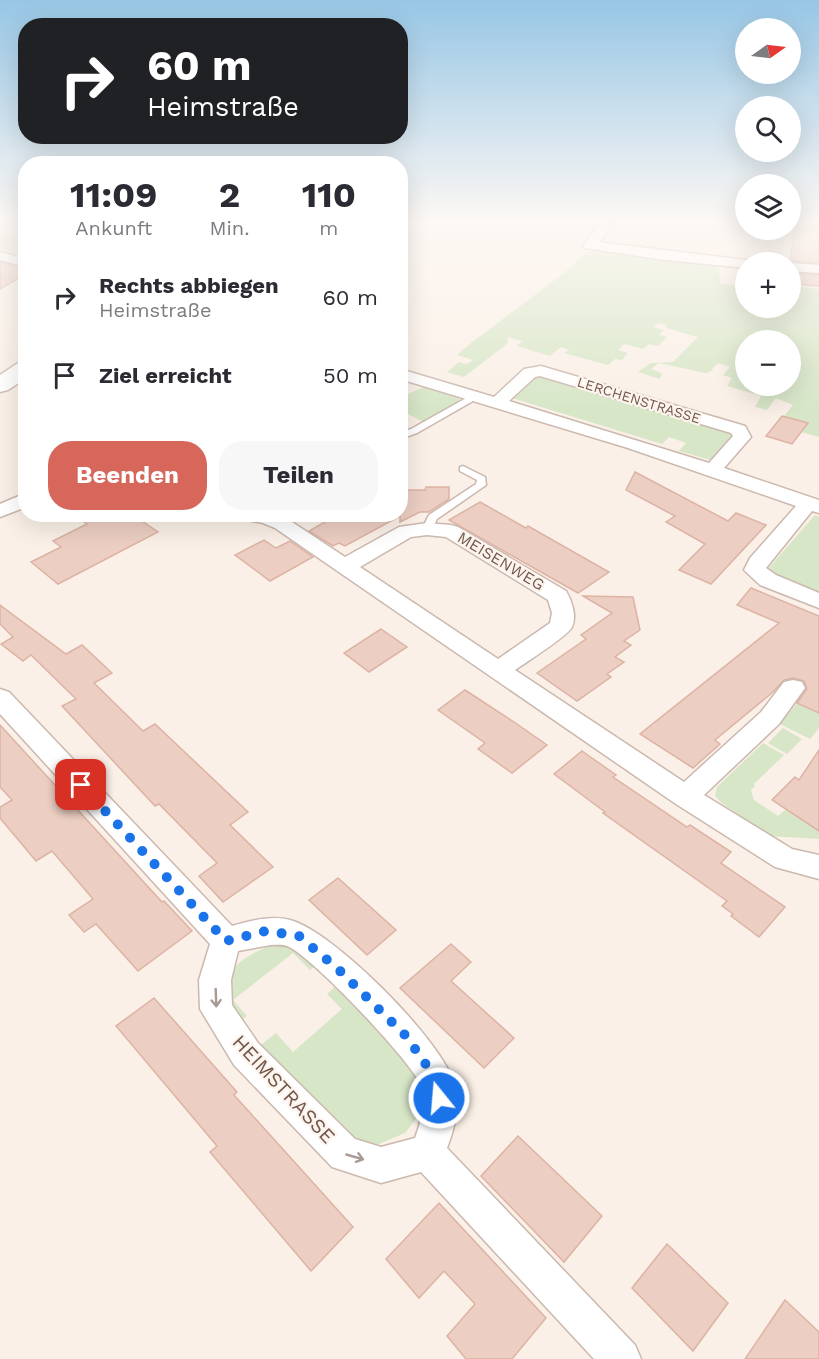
<!DOCTYPE html>
<html lang="de">
<head>
<meta charset="utf-8">
<style>
  :root { --surface:#fff; --page:#f7f7f7; --text:#2b2b33; --muted:#7c7c81; --accent:#d6675a }
  body { margin:0; font-family:"Work Sans",sans-serif; background:var(--page); color:var(--text); height:100vh; display:flex; flex-direction:column; font-size:22px; white-space:nowrap }
  * { box-sizing:border-box; margin:0 }
  p { font-size:20px; color:var(--muted) }
  .icon { flex:none; width:33px; height:33px; fill:none; stroke:currentColor; stroke-width:2; stroke-linecap:round; stroke-linejoin:round }
  .map { position:relative; flex:1; overflow:hidden }
  .sheet { position:absolute; left:18px; top:156px; width:390px; height:366px; display:flex; flex-direction:column; background:var(--surface); border-radius:24px; box-shadow:0 6px 24px #0002 }
  .sheet>* { flex:none }
  .hud { position:absolute; left:18px; top:18px; width:390px; height:126px; border-radius:24px; box-shadow:0 6px 24px #0002; background:#202124; color:#fff; overflow:hidden }
  .needle { width:39px; rotate:76deg }
  .buttons { position:absolute; left:735px; top:18px; display:grid; gap:12px }
  .buttons a { display:grid; place-items:center; width:66px; height:66px; border-radius:50%; background:var(--surface); box-shadow:0 6px 24px #0002; font-size:30px }
  .pin { position:absolute; display:grid; place-items:center; width:51px; height:51px; color:#fff; margin:-26px; border-radius:12px; box-shadow:0 3px 9px #0006 }
  .me { position:absolute; width:66px; margin:-33px; rotate:343deg; stroke-linejoin:round; filter:drop-shadow(0 0 4px #0008) }
  .turn { display:flex; align-items:center; gap:21px; height:126px; padding:0 30px; font-size:27px }
  .turn .icon { width:78px; height:78px; stroke-width:2.5 }
  .turn b { display:block; font-size:42px; line-height:51px }
  .eta { display:flex; justify-content:space-evenly; align-items:center; height:102px; text-align:center }
  .eta b { font-size:36px; font-weight:700; line-height:42px }
  .button { display:flex; gap:12px; margin-top:auto; padding:12px 30px }
  .button a { flex:1; height:69px; border-radius:24px; background:var(--accent); color:#fff; font-size:24px; font-weight:700; line-height:69px; text-align:center }
  .button a+a { background:var(--page); color:var(--text) }
  ul { padding:0; list-style:none }
  li { display:flex; align-items:center; gap:18px; height:78px; padding:0 30px }
  li div { flex:1 }
  li b { display:block; font-size:22px }
  li em { font-style:normal }
  .map>svg:first-child { display:block }
  .green { fill:#d7e6c7; fill-rule:evenodd }
  .building { fill:#eccec2; stroke:#ddb3a4; stroke-width:1.5 }
  .lines { fill:none; stroke-linecap:round; stroke-linejoin:round }
  .service-casing { stroke:#cbb8ae; stroke-width:3 }
  .minor-casing { stroke:#cbb8ae; stroke-width:3 }
  .secondary-casing { stroke:#cfb9af; stroke-width:3 }
  .service { fill:#fff; fill-rule:evenodd }
  .minor { fill:#fff; fill-rule:evenodd }
  .secondary { fill:#fff; fill-rule:evenodd }
  .oneway { stroke:#aa9a95 }
  .route { stroke:#1a73e8; stroke-width:10; stroke-dasharray:0 18 }
  .labels { text-anchor:middle; dominant-baseline:central; stroke-width:4.5; stroke-linejoin:round; paint-order:stroke }
  .far-street-label { font-size:14px; fill:#71574e; stroke:#fdf5ed }
  .street-label { font-size:16px; fill:#71574e; stroke:#fdf5ed }
  .near-street-label { font-size:20px; fill:#71574e; stroke:#fdf5ed }
</style>
</head>
<body>
<div class="map">
<svg width="819" height="1359" viewBox="0 0 819 1359">
  <rect width="100%" height="100%" fill="#faf0e7"/>
  <g class="green">
    <polygon points="0,220 25,220 25,248 13,254 0,248"/>
    <path d="M 596,250 L 719,267 L 720,284 L 744,286 L 745,280 L 746,308 L 790,308 L 791,286 L 819,289 L 819,437 L 801,432 L 807,423 L 784,416 L 793,405 L 776,398 L 767,410 L 755,407 L 761,396 L 727,386 L 732,378 L 723,375 L 730,367 L 718,363 L 710,372 L 705,373 L 659,363 L 651,369 L 662,373 L 660,379 L 638,372 L 651,363 L 673,362 L 698,337 L 666,328 L 667,325 L 658,323 L 653,327 L 664,330 L 659,335 L 667,337 L 658,346 L 649,344 L 643,349 L 624,344 L 618,350 L 628,353 L 622,360 L 615,359 L 608,365 L 564,353 L 569,350 L 561,347 L 550,356 L 517,346 L 522,341 L 507,337 L 508,343 L 464,377 L 447,372 L 459,362 L 467,364 L 473,360 L 457,355 L 471,343 L 564,273 L 586,253 ZM 746,340 L 790,340 L 790,386 L 746,386 Z"/>
    <polygon points="543,374 550,379 725,431 728,429 734,434 710,460 679,451 686,443 669,437 662,444 512,398 536,376"/>
    <polygon points="423,387 455,397 460,399 453,406 423,422 401,410 400,398"/>
    <polygon points="815,515 819,517 819,594 773,575 767,570"/>
    <polygon points="797,703 813,710 819,703 819,728 810,739 780,724"/>
    <polygon points="783,728 802,739 787,754 768,743"/>
    <polygon points="763,743 784,755 754,784 755,786 751,790 754,800 778,816 786,809 819,821 819,839 768,836 722,803 715,796 717,787"/>
    <path d="M 277,944 L 291,946 L 317,964 L 310,970 L 293,953 L 233,1000 L 247,1016 L 242,1020 L 228,1004 C 228,997 226,987 227,980 C 232,962 260,948 277,944 Z"/>
    <polygon points="336,986 420,1070 425,1097 423,1110 405,1133 379,1144 366,1145 339,1131 261,1045 276,1033 293,1052 342,1009 327,994"/>
  </g>
  <g class="building">
    <polygon points="796,220 819,220 819,263 790,261"/>
    <polygon points="0,262 26,269 26,274 0,289"/>
    <polygon points="790,273 819,275 819,286 790,284"/>
    <polygon points="782,416 808,423 792,444 766,436"/>
    <polygon points="635,472 728,521 736,513 766,525 711,584 679,570 705,544 666,522 675,516 626,490"/>
    <polygon points="426,487 449,487 449,499 429,512 420,512 400,522 400,516 345,546 339,543 333,546 309,531 339,514 400,514 400,490 425,490"/>
    <polygon points="480,502 526,528 528,526 609,572 578,593 449,520"/>
    <polygon points="73,514 117,514 124,519 133,515 158,532 58,584 31,562 61,547 53,541 87,524"/>
    <polygon points="264,540 276,548 290,541 313,557 270,581 235,555"/>
    <polygon points="751,588 819,616 819,713 797,703 807,689 804,681 793,678 784,680 773,692 715,740 720,744 693,768 640,734 779,623 737,605"/>
    <polygon points="583,596 633,597 640,630 624,641 631,645 615,657 624,662 607,674 611,677 577,701 537,673 586,639 581,635 612,613"/>
    <polygon points="0,605 66,654 82,645 112,673 94,683 143,731 155,724 248,812 230,825 273,867 223,902 199,876 217,863 159,804 155,806 62,706 76,699 31,655 23,661 1,644 13,637 0,624"/>
    <polygon points="381,629 407,647 369,672 344,653"/>
    <polygon points="465,690 514,722 547,745 512,773 478,749 485,743 438,710"/>
    <polygon points="0,725 162,902 164,901 192,931 138,971 96,924 84,932 69,915 93,899 52,851 36,861 0,818 0,807 12,800 0,787"/>
    <polygon points="819,750 819,831 772,800 795,777 799,780"/>
    <polygon points="582,751 616,775 613,777 687,827 690,825 731,852 721,863 785,907 759,937 731,916 733,914 722,906 727,901 603,813 605,812 554,774"/>
    <polygon points="338,878 396,930 367,955 309,900"/>
    <polygon points="451,944 471,962 451,981 514,1038 484,1068 400,988"/>
    <polygon points="154,998 237,1092 234,1095 353,1227 311,1271 210,1152 217,1146 116,1026"/>
    <polygon points="518,1136 602,1216 564,1262 481,1176"/>
    <polygon points="439,1203 546,1318 512,1359 466,1359 447,1336 475,1304 444,1271 419,1298 386,1259"/>
    <polygon points="667,1244 728,1303 693,1351 632,1288"/>
    <polygon points="785,1300 819,1332 819,1359 745,1359"/>
  </g>
  <g class="lines">
    <defs>
      <g id="service">
        <polygon points="477,392 481,395 480,397 417,433 400,439 400,433 411,429"/>
        <polygon points="463,466 485,477 486,485 437,519 431,531 423,531 422,529 429,515 476,484 477,480 460,471 460,467"/>
      </g>
      <g id="minor">
        <polygon points="603,220 616,220 599,242 746,260 752,262 746,262 746,268 665,260 585,248 583,245"/>
        <polygon points="0,252 26,259 26,267 0,260"/>
        <polygon points="790,263 819,265 819,273 790,271"/>
        <path d="M 541,366 L 745,426 L 751,437 L 724,468 L 819,500 L 819,513 L 812,511 L 766,568 L 776,575 L 819,593 L 819,608 L 760,585 L 744,570 L 750,558 L 796,506 L 628,448 L 400,379 L 400,369 L 494,397 L 524,369 ZM 540,376 L 731,433 L 733,436 L 709,463 L 509,401 L 535,377 Z"/>
        <polygon points="26,493 26,507 0,517 0,504"/>
        <path d="M 235,514 L 277,514 L 289,520 L 345,557 L 399,527 L 427,523 L 451,525 L 458,527 L 566,591 C 572,601 577,616 572,627 C 568,636 525,663 515,670 L 684,782 L 761,712 L 784,682 L 793,680 L 802,682 L 805,688 L 779,724 L 704,795 L 792,849 L 819,855 L 819,879 L 775,867 L 676,804 L 275,528 L 263,523 L 238,518 ZM 427,535 L 446,537 L 548,600 L 552,613 L 550,623 L 498,659 L 360,567 L 411,537 Z"/>
        <path d="M 0,689 L 9,692 L 232,926 C 250,921 271,915 290,920 C 333,931 440,1039 453,1081 C 461,1104 455,1127 447,1148 L 635,1345 L 641,1359 L 594,1359 L 421,1172 L 381,1183 L 332,1167 L 234,1065 L 200,1009 L 199,980 L 210,944 L 0,714 ZM 271,945 C 277,945 284,944 289,947 C 312,957 411,1061 420,1084 C 427,1101 421,1122 415,1138 L 381,1147 L 355,1139 L 258,1043 L 232,1005 L 231,980 L 238,951 Z"/>
      </g>
      <polygon id="secondary" points="26,361 26,378 8,390 0,392 0,375 18,363"/>
    </defs>
    <use href="#service" class="service-casing"/>
    <use href="#minor" class="minor-casing"/>
    <use href="#secondary" class="secondary-casing"/>
    <use href="#service" class="service"/>
    <use href="#minor" class="minor"/>
    <use href="#secondary" class="secondary"/>
  </g>
  <defs><path id="oneway-shaft" d="M-6 0H5M1.5-3L5.5 0L1.5 3" fill="none" stroke-width="1.6" stroke-linecap="round" stroke-linejoin="round" transform="scale(1.5)"/></defs>
  <g class="oneway">
    <use href="#oneway-shaft" transform="translate(216 998) rotate(88)"/>
    <use href="#oneway-shaft" transform="translate(355 1157) rotate(16)"/>
  </g>
  <linearGradient id="sky" x2="0" y2="1"><stop stop-color="#97c6e5"/><stop offset="0.54" stop-color="#fdf8f4"/><stop offset="1" stop-color="#fdf8f4" stop-opacity="0"/></linearGradient>
  <rect width="819" height="410" fill="url(#sky)"/>
  <g class="lines">
    <polyline class="route" points="81,785 226,941 266,931 299,936 339,970 406,1036 436,1079 439,1098"/>
  </g>
  <g class="labels">
    <g class="far-street-label">
      <text transform="translate(639 400) rotate(17)">LERCHENSTRASSE</text>
    </g>
    <g class="street-label">
      <text transform="translate(501 561) rotate(31)">MEISENWEG</text>
    </g>
    <g class="near-street-label">
      <text transform="translate(284 1089) rotate(47)">HEIMSTRASSE</text>
    </g>
  </g>
</svg>
<div class="buttons">
<a><svg class="needle" viewBox="-14 -14 28 28"><path d="M0-13l5 13h-10z" fill="#e53935"/><path d="M0 13l5-13h-10z" fill="#7c7c81"/></svg></a>
<a><svg class="icon" aria-label="search" viewBox="0 0 24 24"><circle cx="10" cy="10" r="6"/><path d="M15 15l6 6"/></svg></a>
<a><svg class="icon" aria-label="layers" viewBox="0 0 24 24"><path d="M12 4l9 5-9 5-9-5zM3 14l9 5 9-5"/></svg></a>
<a>+</a>
<a>−</a>
</div>
<div class="pin" style="left:81px;top:785px;background:#d93025"><svg class="icon" aria-label="arrive" viewBox="0 0 24 24"><path d="M6 21V4h12l-3 4 3 4H6"/></svg></div>
<svg class="me" style="left:439px;top:1098px" viewBox="-20 -20 40 40"><circle r="17" fill="#1a73e8" stroke="#fff" stroke-width="3"/><path d="M0-11L8 9 0 5-8 9z" fill="#fff"/></svg>
<div class="hud">
<div class="turn"><svg class="icon" aria-label="right" viewBox="0 0 24 24"><path d="M7 20v-9h11M14 6l5 5-5 5"/></svg><div><b>60 m</b>Heimstraße</div></div>
</div>
<section class="sheet">
<div class="eta">
<div><b>11:09</b><p>Ankunft</p></div>
<div><b>2</b><p>Min.</p></div>
<div><b>110</b><p>m</p></div>
</div>
<ul>
<li><svg class="icon" aria-label="right" viewBox="0 0 24 24"><path d="M7 20v-9h11M14 6l5 5-5 5"/></svg><div><b>Rechts abbiegen</b><p>Heimstraße</p></div><em>60 m</em></li>
<li><svg class="icon" aria-label="arrive" viewBox="0 0 24 24"><path d="M6 21V4h12l-3 4 3 4H6"/></svg><div><b>Ziel erreicht</b></div><em>50 m</em></li>
</ul>
<div class="button"><a>Beenden</a><a>Teilen</a></div>
</section>
</div>
</body>
</html>
